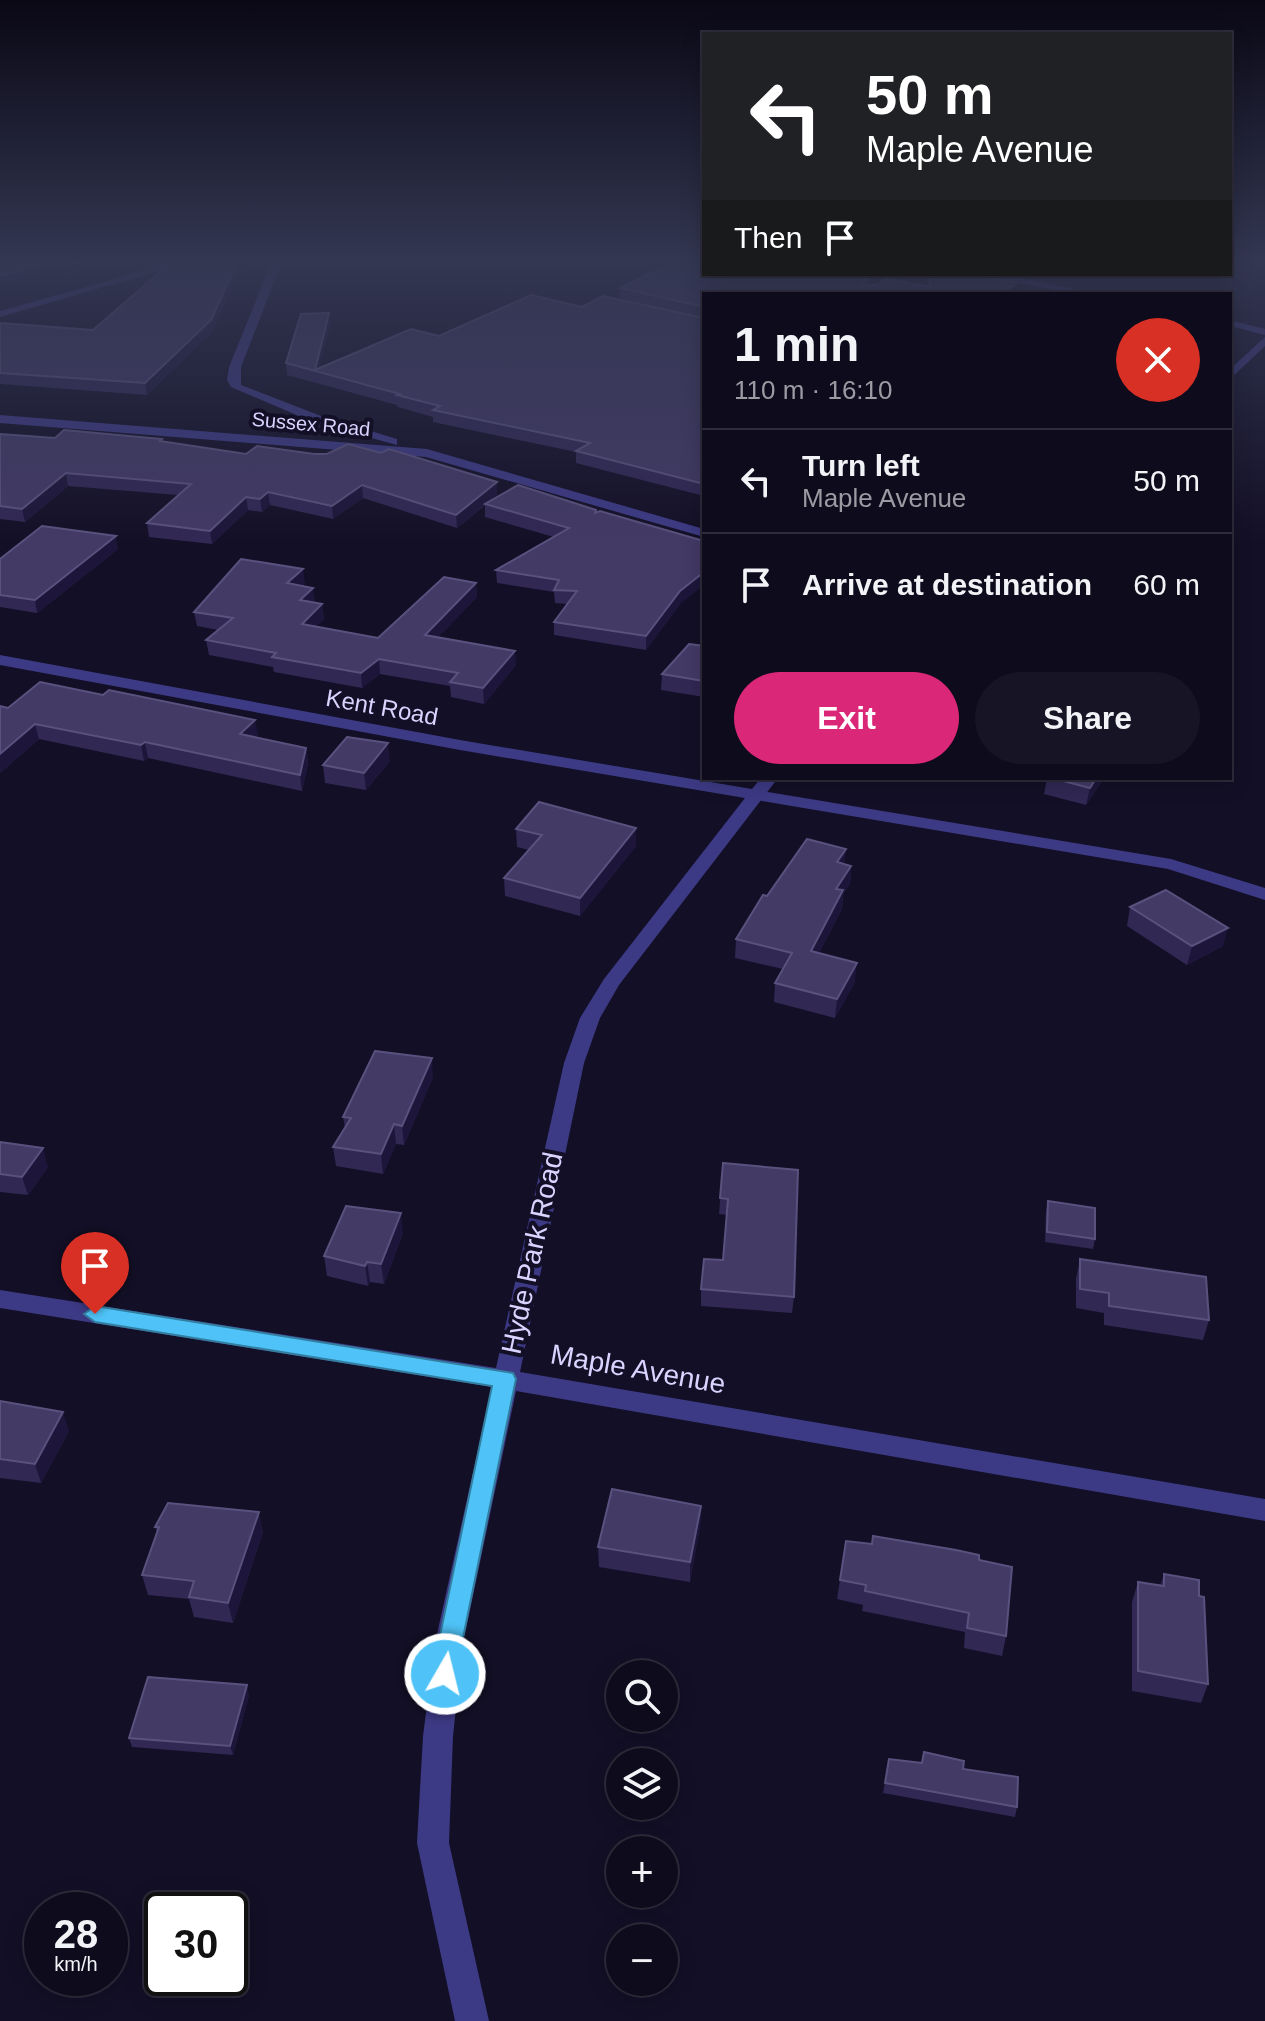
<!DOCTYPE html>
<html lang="en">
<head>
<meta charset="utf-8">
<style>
  :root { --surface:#0e0b1c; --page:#171425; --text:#f1f3f6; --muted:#9b9ba3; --line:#2e2b3b; --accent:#db2777 }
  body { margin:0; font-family:Helvetica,sans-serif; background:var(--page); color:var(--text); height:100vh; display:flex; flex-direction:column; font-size:30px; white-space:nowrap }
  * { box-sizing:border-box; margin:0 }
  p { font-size:26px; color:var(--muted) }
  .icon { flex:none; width:44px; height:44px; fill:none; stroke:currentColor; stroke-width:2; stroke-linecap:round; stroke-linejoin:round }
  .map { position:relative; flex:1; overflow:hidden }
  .details { position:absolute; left:702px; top:292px; width:530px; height:488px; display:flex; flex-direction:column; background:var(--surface); border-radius:0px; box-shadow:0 4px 20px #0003,0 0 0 2px var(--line) }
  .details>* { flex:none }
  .top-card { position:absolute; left:702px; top:32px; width:530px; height:244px; border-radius:0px; box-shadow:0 4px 20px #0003,0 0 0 2px var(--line); background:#202124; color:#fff; overflow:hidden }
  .controls { position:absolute; left:606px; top:1660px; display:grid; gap:16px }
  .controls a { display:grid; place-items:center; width:72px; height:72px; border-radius:50%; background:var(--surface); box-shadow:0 4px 20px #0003,0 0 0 2px var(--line); font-size:40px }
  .speed { position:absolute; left:24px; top:1892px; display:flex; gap:16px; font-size:40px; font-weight:700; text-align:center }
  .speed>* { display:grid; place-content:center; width:104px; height:104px; border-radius:50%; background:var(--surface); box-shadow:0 4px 20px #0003,0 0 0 2px var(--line); line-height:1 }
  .speed small { font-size:20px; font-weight:400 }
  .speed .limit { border:4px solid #111; border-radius:12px; background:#fff; color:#111 }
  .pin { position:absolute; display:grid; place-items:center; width:68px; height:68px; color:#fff; margin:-82px -34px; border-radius:50% 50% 50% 0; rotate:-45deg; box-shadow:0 0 8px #0007 }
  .pin .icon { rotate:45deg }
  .me { position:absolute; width:88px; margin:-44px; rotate:8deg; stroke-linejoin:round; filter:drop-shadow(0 0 6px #0008) }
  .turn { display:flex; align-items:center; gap:28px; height:168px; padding:0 32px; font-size:36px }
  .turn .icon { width:104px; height:104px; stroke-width:2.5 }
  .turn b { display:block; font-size:56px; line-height:68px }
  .then { display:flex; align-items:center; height:76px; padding:0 32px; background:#0003; gap:16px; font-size:30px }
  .round { display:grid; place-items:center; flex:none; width:84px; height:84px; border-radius:42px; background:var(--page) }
  .headline { display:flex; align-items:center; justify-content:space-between; height:136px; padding:0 32px }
  h1 { font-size:48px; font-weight:600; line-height:60px }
  .action { display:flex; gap:16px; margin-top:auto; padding:16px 32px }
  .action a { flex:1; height:92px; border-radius:48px; background:var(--accent); color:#fff; font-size:32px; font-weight:600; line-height:92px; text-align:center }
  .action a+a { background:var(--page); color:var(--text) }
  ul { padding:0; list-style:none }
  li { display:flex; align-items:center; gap:24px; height:104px; padding:0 32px; border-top:2px solid var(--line) }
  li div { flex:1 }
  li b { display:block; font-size:30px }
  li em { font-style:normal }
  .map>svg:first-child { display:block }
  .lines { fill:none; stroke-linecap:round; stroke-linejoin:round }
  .lane { fill:#3d3a85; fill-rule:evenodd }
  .street { fill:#3d3a85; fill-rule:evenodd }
  .wall { fill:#312854 }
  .shaded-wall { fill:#1d163a }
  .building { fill:#433a66; stroke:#5a527e; stroke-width:2 }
  .route { fill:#4fc3f7; stroke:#337fa1; stroke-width:2 }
  .labels { text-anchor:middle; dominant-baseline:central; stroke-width:8; stroke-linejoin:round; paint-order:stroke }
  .far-street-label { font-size:20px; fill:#d9d4ff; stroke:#130f26 }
  .street-label { font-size:24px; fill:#d9d4ff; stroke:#130f26 }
  .near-street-label { font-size:28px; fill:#d9d4ff; stroke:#130f26 }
</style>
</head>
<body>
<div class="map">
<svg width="1265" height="2021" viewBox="0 0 1265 2021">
  <rect width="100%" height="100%" fill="#130f26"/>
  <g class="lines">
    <g class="lane">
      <polygon points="892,274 1007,275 1099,294 1077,294 1007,281 897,277"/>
      <polygon points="1230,320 1265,329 1265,335 1230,326"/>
      <polygon points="756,790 1171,859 1265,888 1265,900 1168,869 750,799 747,795 750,791"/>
    </g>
    <g class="street">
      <polygon points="179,261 194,261 0,317 0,311"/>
      <polygon points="272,261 282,261 241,367 241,385 321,416 397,439 397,445 313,422 231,387 227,380 229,367"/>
      <path d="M 885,274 L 895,274 C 886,288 880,294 863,294 L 879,283 Z"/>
      <polygon points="1265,337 1265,346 1230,379 1230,369"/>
      <polygon points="0,415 427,449 704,529 704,537 426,457 0,423"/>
      <polygon points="0,655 460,740 752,789 761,778 778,778 619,985 600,1018 584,1063 520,1372 1265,1499 1265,1521 516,1391 463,1643 453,1736 449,1843 489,2021 455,2021 417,1843 423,1736 435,1643 492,1387 0,1308 0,1290 496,1368 564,1063 580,1018 604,979 745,798 460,750 0,665"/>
    </g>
  </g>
  <g class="wall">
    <polygon points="173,261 249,261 242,273 238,273 212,332 147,395 0,384 0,323 93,330"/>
    <polygon points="315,261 366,261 364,268 352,270 316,269"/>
    <polygon points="928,274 973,274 1017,283 1015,294 704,294 704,318 620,299 620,288 871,275 870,285 928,287"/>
    <polygon points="582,307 704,318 704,496 576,463 576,452 433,422 433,417 398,407 397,405 287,375 286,363 330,324 319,368 439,336"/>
    <polygon points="0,434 55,438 163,442 246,454 497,482 497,494 486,504 596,510 596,513 680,604 646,650 554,635 554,622 567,604 555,603 554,592 497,583 496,570 554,537 485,517 485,505 457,528 363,498 333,519 270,505 262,512 248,510 212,544 149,537 147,523 178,495 68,486 25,522 0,519"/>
    <polygon points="118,549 37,613 0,607 0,559"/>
    <polygon points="305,583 302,586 314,602 322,604 324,619 316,626 378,638 476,583 477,597 438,637 516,665 484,704 451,697 450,686 380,674 362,688 274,672 273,667 209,655 206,640 218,630 197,626 194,612"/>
    <polygon points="704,646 704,697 661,690 662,674"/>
    <polygon points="0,706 258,735 255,738 306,748 308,764 302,791 148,758 144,761 39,739 0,773"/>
    <polygon points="390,761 366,790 325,783 323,765"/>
    <polygon points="1047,778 1104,778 1086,805 1044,794"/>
    <polygon points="636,828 636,846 580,916 505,896 504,878 529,850 517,847 516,829"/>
    <polygon points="844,864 851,866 850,884 843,894 842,909 819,953 855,982 835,1018 774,1002 775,983 783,969 735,958 736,939 767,896"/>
    <polygon points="1130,907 1223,946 1187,965 1127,926"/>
    <polygon points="433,1077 404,1145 396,1144 383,1174 336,1166 333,1147 345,1128 343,1117"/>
    <polygon points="0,1142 48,1167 28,1195 0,1192"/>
    <polygon points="723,1163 794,1297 792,1313 701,1306 701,1289 723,1260 727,1215 719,1214"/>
    <polygon points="1048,1201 1095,1239 1093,1249 1045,1242 1046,1211"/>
    <polygon points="403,1233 384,1284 370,1282 368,1286 327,1276 324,1256"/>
    <polygon points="1080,1259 1209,1320 1203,1340 1104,1325 1104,1313 1076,1308 1076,1279"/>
    <polygon points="0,1401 69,1431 41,1483 0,1478"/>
    <polygon points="701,1506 700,1526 690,1582 599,1567 598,1547"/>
    <polygon points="155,1527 263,1532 233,1623 194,1617 189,1599 148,1595 142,1575 157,1532"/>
    <polygon points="979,1560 1006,1636 1002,1656 964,1648 965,1632 862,1611 863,1605 837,1599 840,1580"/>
    <polygon points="1164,1574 1199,1596 1208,1684 1201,1703 1132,1691 1132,1602 1138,1582 1160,1586"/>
    <polygon points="249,1695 233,1755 132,1747 129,1738"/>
    <polygon points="889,1759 963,1769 1017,1807 1015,1817 883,1793"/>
  </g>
  <g class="shaded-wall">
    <polygon points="54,261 115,261 64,275 62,267 0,285 0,276"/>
    <polygon points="242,261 249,261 242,273 240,263"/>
    <polygon points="351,261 366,261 364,268 352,270"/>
    <polygon points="237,263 238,273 212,332 147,395 145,383"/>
    <polygon points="871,275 870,286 862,285"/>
    <polygon points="1017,283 1015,294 1000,294"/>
    <polygon points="329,313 330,324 318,372 315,370"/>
    <polygon points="66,473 68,486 25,522 22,509"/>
    <polygon points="497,482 497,494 457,528 456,515"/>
    <polygon points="362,485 363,498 333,519 332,506"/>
    <polygon points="268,492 270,505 262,512 260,499"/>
    <polygon points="246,497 248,510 212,544 210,531"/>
    <polygon points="116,536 118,549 37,613 35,600"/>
    <polygon points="303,569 305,583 289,597 287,583"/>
    <polygon points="704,572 704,585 680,604 646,650 646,636 680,591"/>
    <polygon points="476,583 477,597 426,650 425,635"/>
    <polygon points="313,588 315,602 302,614 300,600"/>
    <polygon points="322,604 324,619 303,639 302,624"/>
    <polygon points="515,651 516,665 484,704 483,688"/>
    <polygon points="379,659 380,674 362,688 361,673"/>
    <polygon points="255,720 258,735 242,750 240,734"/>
    <polygon points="35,724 39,739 0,773 0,754"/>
    <polygon points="145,742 148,758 144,761 141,745"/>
    <polygon points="388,743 390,761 366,790 364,773"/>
    <polygon points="306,748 308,764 302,791 300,775"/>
    <polygon points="1096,778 1104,778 1086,805 1090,788"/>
    <polygon points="636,828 636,846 580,916 580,898"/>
    <polygon points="846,849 844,867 837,862"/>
    <polygon points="851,866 850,884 843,894 842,909 810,970 811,951 836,889"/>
    <polygon points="1228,928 1223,946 1187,965 1192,946"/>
    <polygon points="857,963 855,982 835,1018 837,999"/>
    <polygon points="432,1058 433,1077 404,1145 402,1126"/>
    <polygon points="394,1124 396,1144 383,1174 381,1154"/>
    <polygon points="43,1148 48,1167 28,1195 22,1177"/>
    <polygon points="401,1213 403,1233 384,1284 381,1264"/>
    <polygon points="367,1262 370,1282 368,1286 365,1266"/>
    <polygon points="63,1412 69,1431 41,1483 35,1464"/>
    <polygon points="701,1506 700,1526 690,1582 690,1562"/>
    <polygon points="259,1512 263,1532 233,1623 228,1603"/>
    <polygon points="247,1685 249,1695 233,1755 230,1746"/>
  </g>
  <g class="building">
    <polygon points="0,261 54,261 0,276"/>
    <polygon points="68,261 82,261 62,266"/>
    <polygon points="173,261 242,261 240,263 237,263 211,320 145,383 0,373 0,323 93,330"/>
    <polygon points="676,261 704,261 704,274 865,274 871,275 862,285 876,285 888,279 931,287 929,274 973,274 1017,283 1000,294 704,294 704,307 620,288"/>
    <polygon points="531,295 582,307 603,296 704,318 704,484 576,451 590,443 433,410 440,406 397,395 400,394 286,363 301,314 329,313 315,370 411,329 439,336"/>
    <polygon points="64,430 162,439 160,441 246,454 257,446 314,454 327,454 348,444 381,453 389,449 497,482 456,515 362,485 332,506 268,492 260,499 246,497 210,531 147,523 191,484 66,473 22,509 0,506 0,434 55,438"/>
    <polygon points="518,485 596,510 595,513 600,511 704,541 704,572 680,591 646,636 554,622 577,591 554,590 559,580 496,570 569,528 485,504"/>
    <polygon points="42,526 116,536 35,600 0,595 0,559"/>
    <polygon points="241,559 303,569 287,583 313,588 300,600 322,604 302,624 378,638 444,577 476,583 425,635 515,651 483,688 450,682 458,673 379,659 361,673 272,657 276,653 206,640 233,618 194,612"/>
    <polygon points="689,644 704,646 704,681 662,674"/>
    <polygon points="40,682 103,695 109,690 255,720 240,734 306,748 300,775 145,742 141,745 35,724 0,754 0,706 8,708"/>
    <polygon points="347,737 388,743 364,773 323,765"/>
    <polygon points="1052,778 1096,778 1090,788"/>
    <polygon points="539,802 636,828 580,898 504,878 542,835 516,829"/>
    <polygon points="807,839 846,849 837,862 851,866 836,889 843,890 811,951 857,963 837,999 775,983 792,953 736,939 763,895 767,896"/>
    <polygon points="1166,890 1228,928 1192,946 1130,907"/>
    <polygon points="375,1051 432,1058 402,1126 394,1124 381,1154 333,1147 351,1118 343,1117"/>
    <polygon points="0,1142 43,1148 22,1177 0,1174"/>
    <polygon points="723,1163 798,1170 794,1297 701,1289 704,1259 723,1260 728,1199 720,1198"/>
    <polygon points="1048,1201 1095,1208 1095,1239 1047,1232"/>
    <polygon points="346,1206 401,1213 381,1264 367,1262 365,1266 324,1256"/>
    <polygon points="1080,1259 1206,1277 1209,1320 1109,1306 1109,1293 1080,1289"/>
    <polygon points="0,1401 63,1412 35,1464 0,1459"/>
    <polygon points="612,1489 701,1506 690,1562 598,1547"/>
    <polygon points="168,1503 259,1512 228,1603 189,1597 194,1581 142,1575 159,1527 155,1527"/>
    <polygon points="873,1536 956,1550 979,1555 979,1560 1012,1567 1006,1636 967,1628 969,1613 865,1591 866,1585 840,1580 846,1541 872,1544"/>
    <polygon points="1164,1574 1199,1580 1199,1596 1204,1597 1208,1684 1138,1671 1138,1582 1164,1586"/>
    <polygon points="148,1677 247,1685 230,1746 129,1738"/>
    <polygon points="924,1752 964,1761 963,1769 1018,1777 1017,1807 885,1783 889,1759 922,1763"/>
  </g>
  <linearGradient id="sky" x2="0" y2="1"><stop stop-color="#0a0815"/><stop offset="0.48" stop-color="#333752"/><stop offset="1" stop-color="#333752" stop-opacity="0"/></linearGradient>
  <rect width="1265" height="544" fill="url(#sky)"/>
  <polygon class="route" points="95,1306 513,1373 516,1379 454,1682 445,1686 436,1682 432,1674 492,1386 95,1322 84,1314"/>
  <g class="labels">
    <g class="far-street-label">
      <text transform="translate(311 424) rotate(5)">Sussex Road</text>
    </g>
    <g class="street-label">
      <text transform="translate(382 707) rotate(10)">Kent Road</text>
    </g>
    <g class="near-street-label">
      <text transform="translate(532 1253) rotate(-78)">Hyde Park Road</text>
      <text transform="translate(638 1369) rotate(10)">Maple Avenue</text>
    </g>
  </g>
</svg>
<div class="controls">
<a><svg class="icon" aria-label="search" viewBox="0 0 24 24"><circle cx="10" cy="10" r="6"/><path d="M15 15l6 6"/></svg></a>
<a><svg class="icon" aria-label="layers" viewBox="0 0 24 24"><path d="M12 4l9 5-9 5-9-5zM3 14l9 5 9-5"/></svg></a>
<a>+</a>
<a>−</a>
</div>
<div class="speed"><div>28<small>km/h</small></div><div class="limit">30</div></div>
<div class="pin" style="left:95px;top:1314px;background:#d93025"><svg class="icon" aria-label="arrive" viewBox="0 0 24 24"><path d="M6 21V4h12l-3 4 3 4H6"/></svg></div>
<svg class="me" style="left:445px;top:1674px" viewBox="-20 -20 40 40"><circle r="17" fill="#4fc3f7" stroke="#fff" stroke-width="3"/><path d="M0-11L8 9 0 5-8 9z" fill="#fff"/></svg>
<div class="top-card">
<div class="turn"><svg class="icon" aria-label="left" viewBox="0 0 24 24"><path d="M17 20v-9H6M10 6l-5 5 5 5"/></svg><div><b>50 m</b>Maple Avenue</div></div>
<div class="then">Then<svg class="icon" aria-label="arrive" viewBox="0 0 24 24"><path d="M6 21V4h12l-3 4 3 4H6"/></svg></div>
</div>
<section class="details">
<div class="headline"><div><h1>1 min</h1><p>110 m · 16:10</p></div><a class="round" style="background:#d93025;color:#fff"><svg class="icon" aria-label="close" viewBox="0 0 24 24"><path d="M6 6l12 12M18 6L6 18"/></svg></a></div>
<ul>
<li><svg class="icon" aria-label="left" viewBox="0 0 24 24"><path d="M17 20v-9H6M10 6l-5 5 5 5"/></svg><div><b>Turn left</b><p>Maple Avenue</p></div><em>50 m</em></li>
<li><svg class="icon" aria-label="arrive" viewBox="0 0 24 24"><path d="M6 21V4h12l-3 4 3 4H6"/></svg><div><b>Arrive at destination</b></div><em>60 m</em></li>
</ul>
<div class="action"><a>Exit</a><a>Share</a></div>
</section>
</div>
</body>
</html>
